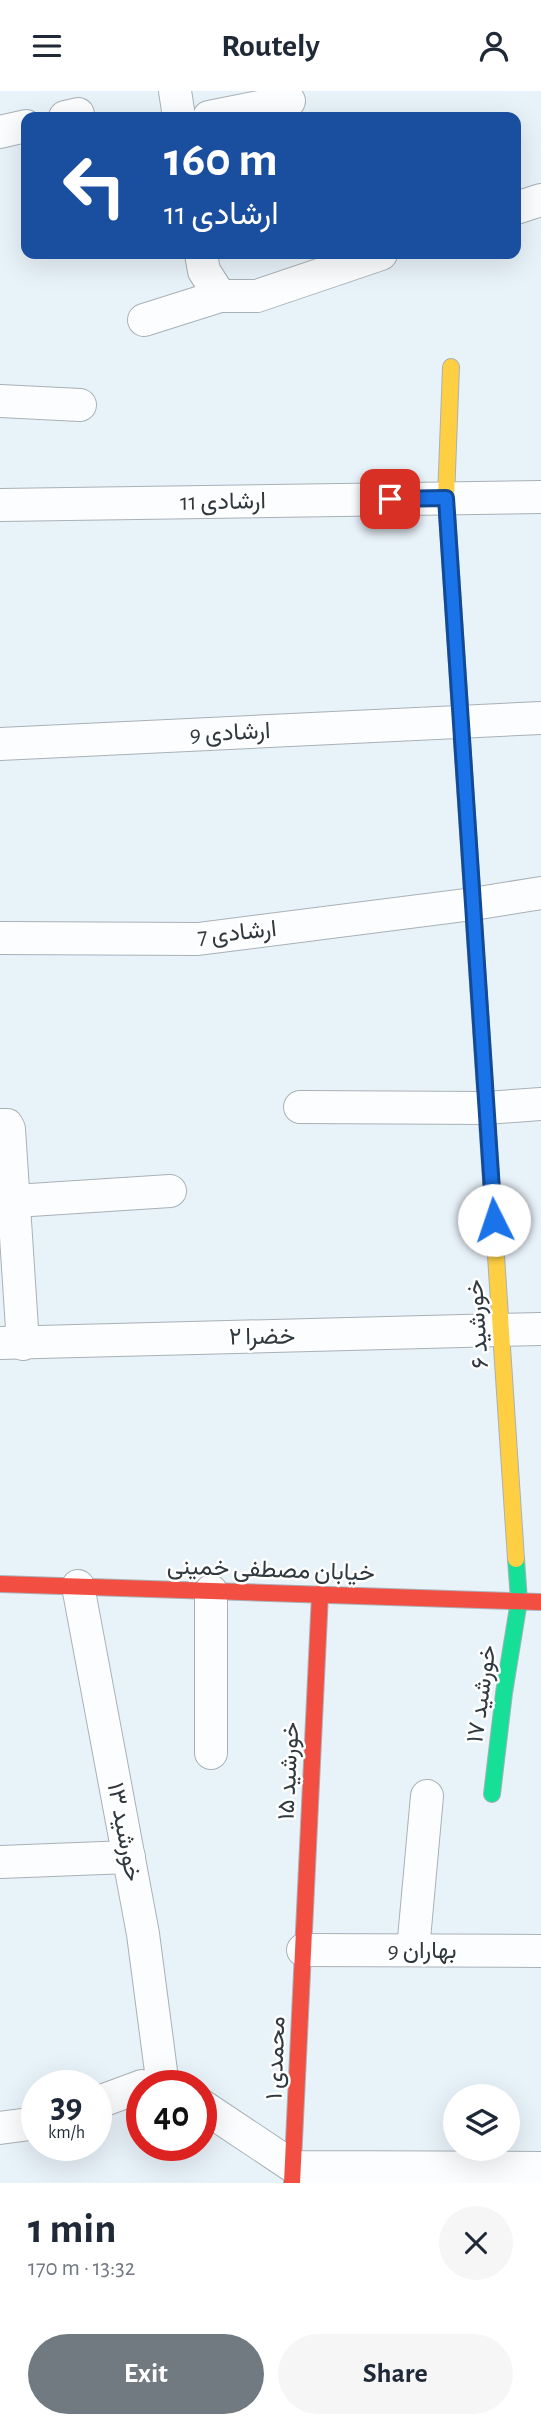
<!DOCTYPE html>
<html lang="en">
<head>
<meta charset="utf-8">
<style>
  :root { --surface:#fff; --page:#f6f6f7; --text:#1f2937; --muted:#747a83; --accent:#707a80 }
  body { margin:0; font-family:"Alegreya Sans",Vazirmatn,sans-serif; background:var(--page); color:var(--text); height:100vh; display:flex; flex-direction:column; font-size:26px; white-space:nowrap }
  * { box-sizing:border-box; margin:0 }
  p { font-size:23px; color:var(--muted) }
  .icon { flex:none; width:38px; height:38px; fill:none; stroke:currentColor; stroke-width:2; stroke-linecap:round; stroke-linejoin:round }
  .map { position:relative; height:2092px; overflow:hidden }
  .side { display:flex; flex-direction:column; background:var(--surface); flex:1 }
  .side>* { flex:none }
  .guide { position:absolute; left:21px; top:21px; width:500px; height:147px; border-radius:14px; box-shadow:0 7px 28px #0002; background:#1a4fa0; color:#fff; overflow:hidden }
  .fabs { position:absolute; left:443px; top:1993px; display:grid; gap:14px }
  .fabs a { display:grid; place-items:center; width:77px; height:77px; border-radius:50%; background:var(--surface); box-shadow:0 7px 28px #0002; font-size:35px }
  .speed { position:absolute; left:21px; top:1979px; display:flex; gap:14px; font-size:35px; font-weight:700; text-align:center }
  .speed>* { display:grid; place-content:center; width:91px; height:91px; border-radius:50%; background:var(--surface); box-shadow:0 7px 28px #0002; line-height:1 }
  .speed small { font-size:18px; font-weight:400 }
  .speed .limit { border:10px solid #d22; background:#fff; color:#111 }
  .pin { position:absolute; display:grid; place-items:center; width:60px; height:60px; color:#fff; margin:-30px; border-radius:14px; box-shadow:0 4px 10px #0006 }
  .me { position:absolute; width:77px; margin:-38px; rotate:356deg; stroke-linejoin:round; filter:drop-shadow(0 0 5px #0008) }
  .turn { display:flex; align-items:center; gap:24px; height:147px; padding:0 28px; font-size:32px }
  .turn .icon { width:91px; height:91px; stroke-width:2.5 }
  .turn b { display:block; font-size:49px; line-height:60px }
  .round { display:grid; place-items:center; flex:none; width:74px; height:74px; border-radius:37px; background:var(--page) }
  .headline { display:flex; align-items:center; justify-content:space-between; height:119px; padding:0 28px }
  h1 { font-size:42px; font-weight:700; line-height:52px }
  .button { display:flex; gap:14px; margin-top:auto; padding:14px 28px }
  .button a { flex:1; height:80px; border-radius:42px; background:var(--accent); color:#fff; font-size:28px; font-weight:700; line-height:80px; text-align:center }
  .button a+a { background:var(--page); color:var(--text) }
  header { display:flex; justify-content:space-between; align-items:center; height:91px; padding:0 28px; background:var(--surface); font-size:32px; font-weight:700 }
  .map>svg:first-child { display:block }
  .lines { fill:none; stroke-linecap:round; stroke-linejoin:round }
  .street-casing { stroke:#a9b1b6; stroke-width:34 }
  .fast-casing { stroke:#a9b1b6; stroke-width:18 }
  .slow-casing { stroke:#a9b1b6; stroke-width:18 }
  .jam-casing { stroke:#a9b1b6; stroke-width:18 }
  .street { stroke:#fcfdfe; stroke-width:32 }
  .fast { stroke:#16e098; stroke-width:16 }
  .slow { stroke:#ffcf43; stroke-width:16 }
  .jam { stroke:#f24e42; stroke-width:16 }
  .route-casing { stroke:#114b97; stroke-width:18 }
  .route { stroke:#1a73e8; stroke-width:12 }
  .labels { text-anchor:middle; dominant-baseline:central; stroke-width:5; stroke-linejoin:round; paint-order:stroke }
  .street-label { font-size:24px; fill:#30393f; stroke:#fff }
</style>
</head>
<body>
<header><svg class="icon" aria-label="menu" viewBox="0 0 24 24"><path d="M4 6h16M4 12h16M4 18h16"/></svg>Routely<svg class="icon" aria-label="person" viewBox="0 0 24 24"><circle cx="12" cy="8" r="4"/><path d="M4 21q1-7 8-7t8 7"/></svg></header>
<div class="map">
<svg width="541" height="2092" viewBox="0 0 541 2092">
  <rect width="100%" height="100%" fill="#e8f2f9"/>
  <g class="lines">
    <defs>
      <g id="street">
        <polyline points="175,0 179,26"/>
        <polyline points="65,26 78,23"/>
        <polyline points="209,26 289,10"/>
        <polyline points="0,41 26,35"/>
        <polyline points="516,117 541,109"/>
        <polyline points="201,163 204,180 220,205 257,205 381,163"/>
        <polyline points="144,229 220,205"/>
        <polyline points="0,310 80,314"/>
        <polyline points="0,414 541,406"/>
        <polyline points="0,653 541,627"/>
        <polyline points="0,847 198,848 473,813 541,802"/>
        <polyline points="300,1016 486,1017 541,1013"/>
        <polyline points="0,1034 7,1034 9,1038 23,1253"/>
        <polyline points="15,1110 170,1100"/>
        <polyline points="0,1252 541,1238"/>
        <polyline points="78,1495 143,1843 162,1988"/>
        <polyline points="211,1662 211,1500"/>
        <polyline points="0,1771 129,1766"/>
        <polyline points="303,1859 541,1860"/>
        <polyline points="413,1859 427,1705"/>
        <polyline points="96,2012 142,1995"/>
        <polyline points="201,2014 294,2076 541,2077"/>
        <polyline points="0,2037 37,2032"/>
      </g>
      <polyline id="fast" points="492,1703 504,1602 519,1510 516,1468"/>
      <g id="slow">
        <polyline points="451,276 446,407 458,590"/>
        <polyline points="483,968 516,1468"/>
      </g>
      <g id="jam">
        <polyline points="458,590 483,968"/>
        <polyline points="0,1493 541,1511"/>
        <polyline points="292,2092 320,1503"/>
      </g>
    </defs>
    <use href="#street" class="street-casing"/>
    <use href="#fast" class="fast-casing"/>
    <use href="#slow" class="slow-casing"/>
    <use href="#jam" class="jam-casing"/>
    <use href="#street" class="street"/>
    <use href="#fast" class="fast"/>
    <use href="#slow" class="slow"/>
    <use href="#jam" class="jam"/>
  </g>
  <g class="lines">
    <defs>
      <polyline id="route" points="390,408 446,407 494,1129"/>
    </defs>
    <use href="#route" class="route-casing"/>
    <use href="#route" class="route"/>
  </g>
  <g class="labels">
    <g class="street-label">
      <text transform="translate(223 411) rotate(-1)">ارشادی 11</text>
      <text transform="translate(230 642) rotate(-3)">ارشادی 9</text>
      <text transform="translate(237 842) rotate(-6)">ارشادی 7</text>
      <text transform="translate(478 1233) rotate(-94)">خورشید ۶</text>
      <text transform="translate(262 1246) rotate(-1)">خضرا ۲</text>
      <text transform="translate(271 1479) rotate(2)">خیابان مصطفی خمینی</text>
      <text transform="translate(482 1603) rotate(-82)">خورشید ۱۷</text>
      <text transform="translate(289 1680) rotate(-87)">خورشید ۱۵</text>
      <text transform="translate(124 1741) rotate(79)">خورشید ۱۳</text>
      <text x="422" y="1860">بهاران 9</text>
      <text transform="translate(276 1967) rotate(-88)">محمدی ۱</text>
    </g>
  </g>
</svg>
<div class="fabs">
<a><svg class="icon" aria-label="layers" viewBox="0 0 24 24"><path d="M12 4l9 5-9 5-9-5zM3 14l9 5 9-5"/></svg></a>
</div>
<div class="speed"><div>39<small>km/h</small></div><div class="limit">40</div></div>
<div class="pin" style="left:390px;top:408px;background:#d93025"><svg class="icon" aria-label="arrive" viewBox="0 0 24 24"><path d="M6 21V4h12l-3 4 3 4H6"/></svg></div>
<svg class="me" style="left:494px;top:1129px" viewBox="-20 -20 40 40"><circle r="19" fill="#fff"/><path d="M0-13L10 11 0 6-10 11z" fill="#1a73e8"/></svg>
<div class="guide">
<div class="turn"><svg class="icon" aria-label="left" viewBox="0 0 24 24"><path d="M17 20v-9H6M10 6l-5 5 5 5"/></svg><div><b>160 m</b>ارشادی 11</div></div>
</div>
</div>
<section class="side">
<div class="headline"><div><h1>1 min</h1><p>170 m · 13:32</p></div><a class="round"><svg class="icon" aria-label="close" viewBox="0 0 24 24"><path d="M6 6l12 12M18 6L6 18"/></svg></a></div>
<div class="button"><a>Exit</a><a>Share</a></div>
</section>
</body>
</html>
